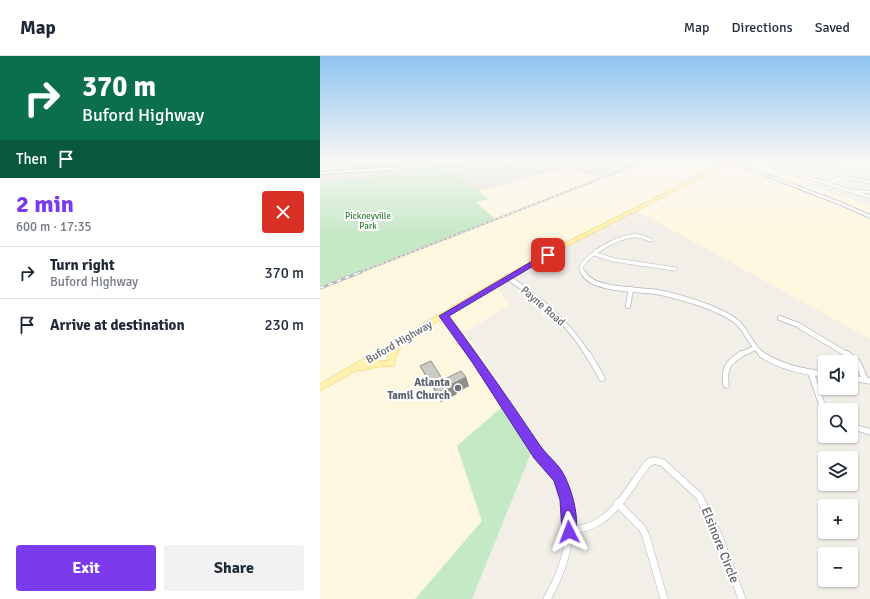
<!DOCTYPE html>
<html lang="en">
<head>
<meta charset="utf-8">
<style>
  :root { --surface:#fff; --page:#f2f2f3; --text:#1f2937; --muted:#747a83; --line:#e0e1e3; --accent:#7c3aed }
  body { margin:0; font-family:Signika,sans-serif; background:var(--page); color:var(--text); height:100vh; display:flex; flex-direction:column; font-size:15px; white-space:nowrap }
  * { box-sizing:border-box; margin:0 }
  p { font-size:13px; color:var(--muted) }
  .icon { flex:none; width:22px; height:22px; fill:none; stroke:currentColor; stroke-width:2; stroke-linecap:round; stroke-linejoin:round }
  .map { position:relative; flex:1; overflow:hidden }
  .panel { display:flex; flex-direction:column; background:var(--surface); width:320px }
  .panel>* { flex:none }
  .banner { background:#0b6e4f; color:#fff; overflow:hidden }
  .tools { position:absolute; left:498px; top:299px; display:grid; gap:8px }
  .tools a { display:grid; place-items:center; width:40px; height:40px; border-radius:4px; background:var(--surface); box-shadow:0 1px 3px #0004; font-size:20px }
  .pin { position:absolute; display:grid; place-items:center; width:34px; height:34px; color:#fff; margin:-17px; border-radius:8px; box-shadow:0 2px 6px #0006 }
  .me { position:absolute; width:44px; margin:-22px; rotate:357deg; stroke-linejoin:round; filter:drop-shadow(0 0 3px #0008) }
  .turn { display:flex; align-items:center; gap:14px; height:84px; padding:0 16px; font-size:18px }
  .turn .icon { width:52px; height:52px; stroke-width:2.5 }
  .turn b { display:block; font-size:28px; line-height:34px }
  .then { display:flex; align-items:center; height:38px; padding:0 16px; background:#0003; gap:8px; font-size:15px }
  .round { display:grid; place-items:center; flex:none; width:42px; height:42px; border-radius:4px; background:var(--page) }
  .overview { display:flex; align-items:center; justify-content:space-between; height:68px; padding:0 16px }
  h1 { font-size:24px; font-weight:700; line-height:30px; color:var(--accent) }
  .primary-button { display:flex; gap:8px; margin-top:auto; padding:8px 16px }
  .primary-button a { flex:1; height:46px; border-radius:4px; background:var(--accent); color:#fff; font-size:16px; font-weight:700; line-height:46px; text-align:center }
  .primary-button a+a { background:var(--page); color:var(--text) }
  ul { padding:0; list-style:none }
  li { display:flex; align-items:center; gap:12px; height:52px; padding:0 16px; border-top:1px solid var(--line) }
  li div { flex:1 }
  li b { display:block; font-size:15px }
  li em { font-style:normal }
  header { display:flex; align-items:center; gap:24px; box-sizing:border-box; height:56px; padding:0 20px; background:var(--surface); border-bottom:1px solid var(--line) }
  header strong { font-size:19px }
  nav { display:flex; gap:22px; margin-inline-start:auto; font-size:14px }
  main { display:flex; flex:1; min-height:0 }
  .map>svg:first-child { display:block }
  .commercial { fill:#fef7e0 }
  .industrial { fill:#e0deda }
  .green { fill:#c5e8c5 }
  .lines { fill:none; stroke-linecap:round; stroke-linejoin:round }
  .street-far4-casing { stroke:#b5b8bc; stroke-width:3.5 }
  .street-far3-casing { stroke:#b5b8bc; stroke-width:4.5 }
  .street-far2-casing { stroke:#b5b8bc; stroke-width:6 }
  .street-far1-casing { stroke:#b5b8bc; stroke-width:7 }
  .street-casing { stroke:#b5b8bc; stroke-width:8 }
  .secondary-casing { stroke:#b6babf; stroke-width:2 }
  .primary-casing { stroke:#f2c960; stroke-width:1 }
  .street-far4 { stroke:#fff; stroke-width:2.5 }
  .street-far3 { stroke:#fff; stroke-width:3.5 }
  .street-far2 { stroke:#fff; stroke-width:4.5 }
  .street-far1 { stroke:#fff; stroke-width:5.5 }
  .street { stroke:#fff; stroke-width:7 }
  .secondary { fill:#fff; fill-rule:evenodd }
  .primary { fill:#fff2af; fill-rule:evenodd }
  .rail-far1-casing { stroke:#b6b7b8; stroke-width:2 }
  .rail-casing { stroke:#b6b7b8; stroke-width:3 }
  .rail-far1 { stroke:#fff; stroke-width:1; stroke-dasharray:2.5; stroke-linecap:butt }
  .rail { stroke:#fff; stroke-width:1.5; stroke-dasharray:4.5; stroke-linecap:butt }
  .wall { fill:#afaea9 }
  .shaded-wall { fill:#8f8d8a }
  .building { fill:#cccac5; stroke:#8f8d8a }
  .route { fill:#7c3aed; stroke:#51269a }
  .worship-dot { fill:#6b7280; stroke:#fff; stroke-width:1.5 }
  .labels { text-anchor:middle; dominant-baseline:central; stroke-width:4; stroke-linejoin:round; paint-order:stroke }
  .far-park-label { font-size:9px; fill:#348238; stroke:#fff }
  .street-label { font-size:11px; fill:#5f6368; stroke:#fff }
  .worship-label { font-size:11px; font-weight:bold; fill:#5b616d; stroke:#fff; text-anchor:end }
  .near-street-label { font-size:13px; fill:#5f6368; stroke:#fff }
</style>
</head>
<body>
<header>
<strong>Map</strong>
<nav><a>Map</a><a>Directions</a><a>Saved</a></nav>
</header>
<main>
<section class="panel">
<div class="banner">
<div class="turn"><svg class="icon" aria-label="right" viewBox="0 0 24 24"><path d="M7 20v-9h11M14 6l5 5-5 5"/></svg><div><b>370 m</b>Buford Highway</div></div>
<div class="then">Then<svg class="icon" aria-label="arrive" viewBox="0 0 24 24"><path d="M6 21V4h12l-3 4 3 4H6"/></svg></div>
</div>
<div class="overview"><div><h1>2 min</h1><p>600 m · 17:35</p></div><a class="round" style="background:#d93025;color:#fff"><svg class="icon" aria-label="close" viewBox="0 0 24 24"><path d="M6 6l12 12M18 6L6 18"/></svg></a></div>
<ul>
<li><svg class="icon" aria-label="right" viewBox="0 0 24 24"><path d="M7 20v-9h11M14 6l5 5-5 5"/></svg><div><b>Turn right</b><p>Buford Highway</p></div><em>370 m</em></li>
<li><svg class="icon" aria-label="arrive" viewBox="0 0 24 24"><path d="M6 21V4h12l-3 4 3 4H6"/></svg><div><b>Arrive at destination</b></div><em>230 m</em></li>
</ul>
<div class="primary-button"><a>Exit</a><a>Share</a></div>
</section>
<div class="map">
<svg width="550" height="543" viewBox="0 0 550 543">
  <rect width="100%" height="100%" fill="#f1efe8"/>
  <g class="commercial">
    <polygon points="324,104 434,104 494,124 489,130 550,149 550,283 316,154 225,200 176,229 190,249 145,276 190,344 137,390 162,465 95,543 0,543 0,230 175,163 156,146 169,143 158,135 244,112 279,121"/>
    <polygon points="502,104 550,105 550,118"/>
  </g>
  <g class="industrial">
    <polygon points="0,104 31,104 32,114 99,109 96,117 6,125 2,129 0,129"/>
    <polygon points="164,104 288,104 292,106 285,109 298,114 279,121 244,112 158,135 144,124 140,119 128,116 127,110 138,107"/>
  </g>
  <g class="green">
    <polygon points="31,104 164,104 138,107 127,111 128,116 140,119 144,124 169,143 156,146 175,163 0,230 0,129 2,129 5,125 96,117 99,110 32,114"/>
    <polygon points="190,344 215,387 152,543 95,543 162,465 137,390"/>
  </g>
  <g class="lines">
    <defs>
      <g id="street-far4">
        <polyline points="433,104 550,141"/>
        <polyline points="471,104 496,112"/>
        <polyline points="443,106 458,105 498,115 501,115 508,109 499,109 483,104"/>
        <polyline points="506,128 523,121 550,126"/>
        <polyline points="537,135 550,136"/>
      </g>
      <g id="street-far3">
        <polyline points="275,198 294,204 355,213"/>
        <path d="M 263,217 L 261,211 C 269,197 296,182 312,180 C 318,179 324,181 330,184"/>
      </g>
      <g id="street-far2">
        <path d="M 263,216 C 271,235 319,233 337,236 C 358,240 404,253 419,268 C 428,278 432,291 443,299"/>
        <path d="M 187,221 C 219,242 248,266 268,299"/>
        <polyline points="308,250 311,233"/>
        <polyline points="124,260 152,299"/>
        <polyline points="460,262 478,269 528,299"/>
        <polyline points="420,299 435,292"/>
      </g>
      <g id="street-far1">
        <polyline points="151,298 225,406"/>
        <polyline points="268,298 282,322"/>
        <path d="M 441,298 C 461,311 482,316 505,318"/>
        <polyline points="527,298 538,307 545,323"/>
        <polyline points="491,317 501,346 507,354"/>
        <polyline points="531,322 550,325"/>
        <path d="M 406,329 C 404,312 407,308 421,298"/>
        <polyline points="531,370 550,376"/>
        <polyline points="330,406 335,404 339,406"/>
      </g>
      <g id="street">
        <path d="M 224,405 C 229,410 235,415 239,421 C 261,458 247,509 227,543"/>
        <polyline points="337,405 343,407 379,440 398,478 422,543"/>
        <polyline points="297,447 322,472 326,480 344,543"/>
        <path d="M 249,476 C 261,473 274,470 284,462 C 303,448 314,424 329,406 L 333,405"/>
      </g>
      <g id="secondary">
        <polygon points="157,104 169,104 112,111 0,118 0,116 112,109"/>
        <polygon points="405,104 409,104 523,147 550,159 550,162 521,149"/>
      </g>
      <path id="primary" d="M 410,104 L 415,104 L 408,108 L 418,108 L 420,109 L 418,110 L 405,110 L 251,188 L 189,222 L 84,286 L 76,300 L 74,310 L 57,311 L 40,315 L 37,314 L 0,335 L 0,328 L 185,220 L 247,186 ZM 73,292 L 68,300 L 68,305 L 57,305 L 48,307 Z"/>
    </defs>
    <use href="#street-far4" class="street-far4-casing"/>
    <use href="#street-far3" class="street-far3-casing"/>
    <use href="#street-far2" class="street-far2-casing"/>
    <use href="#street-far1" class="street-far1-casing"/>
    <use href="#street" class="street-casing"/>
    <use href="#secondary" class="secondary-casing"/>
    <use href="#primary" class="primary-casing"/>
    <use href="#street-far4" class="street-far4"/>
    <use href="#street-far3" class="street-far3"/>
    <use href="#street-far2" class="street-far2"/>
    <use href="#street-far1" class="street-far1"/>
    <use href="#street" class="street"/>
    <use href="#secondary" class="secondary"/>
    <use href="#primary" class="primary"/>
    <defs>
      <polyline id="rail-far1" points="38,217 328,104"/>
      <polyline id="rail" points="0,232 41,216"/>
    </defs>
    <use href="#rail-far1" class="rail-far1-casing"/>
    <use href="#rail" class="rail-casing"/>
    <use href="#rail-far1" class="rail-far1"/>
    <use href="#rail" class="rail"/>
  </g>
  <polygon class="wall" points="100,310 123,324 146,321 149,330 136,337 137,338 121,346 105,319"/>
  <polygon class="shaded-wall" points="146,321 149,330 136,337 137,338 121,346 117,337 132,328"/>
  <polygon class="building" points="111,305 123,324 141,315 146,321 132,328 133,329 117,337 100,310"/>
  <linearGradient id="sky" x2="0" y2="1"><stop stop-color="#8fc3f1"/><stop offset="0.58" stop-color="#f9f8f5"/><stop offset="1" stop-color="#f9f8f5" stop-opacity="0"/></linearGradient>
  <rect width="550" height="180" fill="url(#sky)"/>
  <path class="route" d="M 226,197 L 231,197 L 232,199 L 129,260 C 160,302 190,345 219,388 C 226,399 239,408 244,419 C 252,434 261,465 254,481 L 249,483 L 244,481 L 242,476 L 240,444 L 234,425 L 214,402 L 152,306 L 119,260 Z"/>
  <circle class="worship-dot" cx="138" cy="332" r="4"/>
  <g class="labels">
    <g class="far-park-label">
      <text x="48" y="160">Pickneyville<tspan x="48" dy="10">Park</tspan></text>
    </g>
    <g class="street-label">
      <text transform="translate(223 250) rotate(41)">Payne Road</text>
      <text transform="translate(79 286) rotate(-30)">Buford Highway</text>
    </g>
    <g class="worship-label">
      <text x="130" y="326">Atlanta<tspan x="130" dy="13">Tamil Church</tspan></text>
    </g>
    <g class="near-street-label">
      <text transform="translate(400 489) rotate(68)">Elsinore Circle</text>
    </g>
  </g>
</svg>
<div class="tools">
<a><svg class="icon" aria-label="sound" viewBox="0 0 24 24"><path d="M4 9h4l5-4v14l-5-4H4zM17 9q2 3 0 6"/></svg></a>
<a><svg class="icon" aria-label="search" viewBox="0 0 24 24"><circle cx="10" cy="10" r="6"/><path d="M15 15l6 6"/></svg></a>
<a><svg class="icon" aria-label="layers" viewBox="0 0 24 24"><path d="M12 4l9 5-9 5-9-5zM3 14l9 5 9-5"/></svg></a>
<a>+</a>
<a>−</a>
</div>
<div class="pin" style="left:228px;top:199px;background:#d93025"><svg class="icon" aria-label="arrive" viewBox="0 0 24 24"><path d="M6 21V4h12l-3 4 3 4H6"/></svg></div>
<svg class="me" style="left:249px;top:476px" viewBox="-20 -20 40 40"><path d="M0-17L14 15 0 8-14 15z" fill="#7c3aed" stroke="#fff" stroke-width="4"/></svg>
</div>
</main>
</body>
</html>
